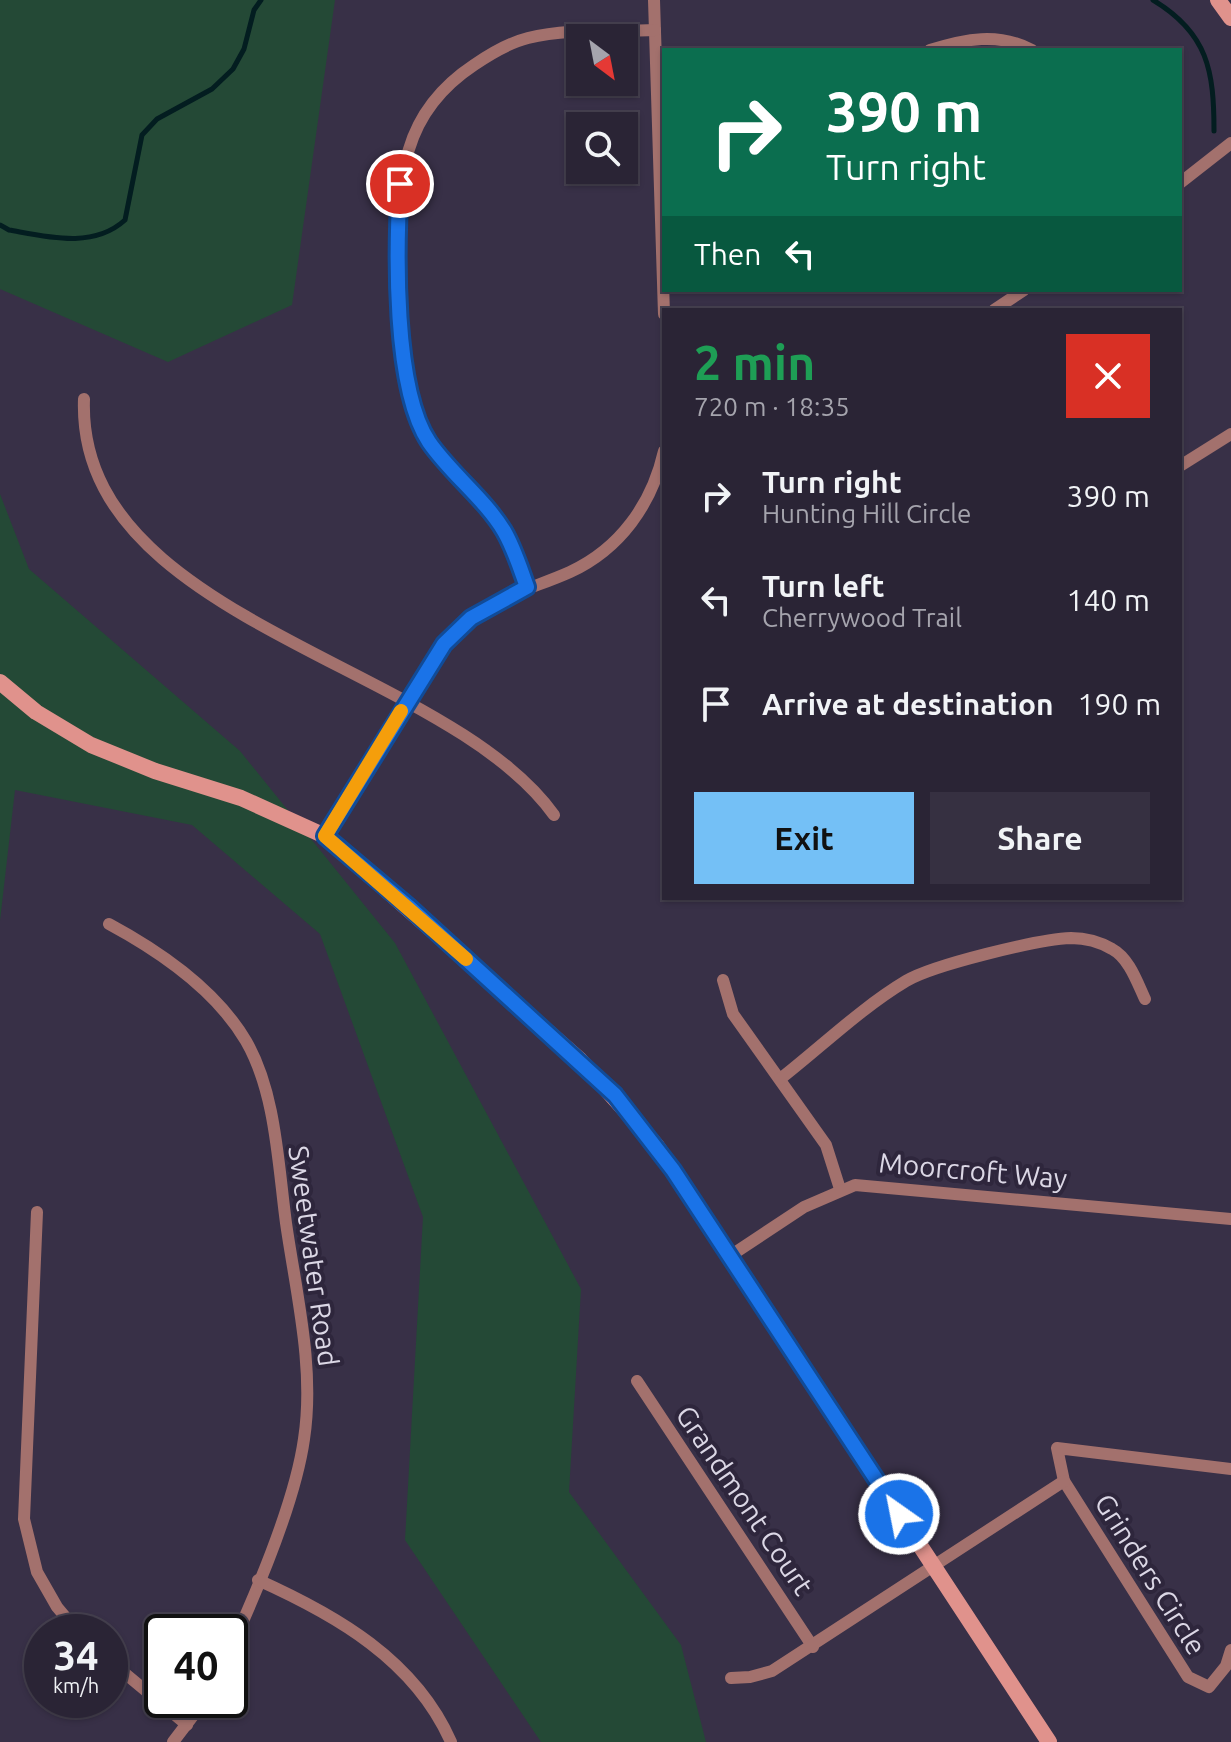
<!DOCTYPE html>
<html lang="en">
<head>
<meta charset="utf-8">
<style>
  :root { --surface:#2a2435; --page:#363041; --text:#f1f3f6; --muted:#a5a4ad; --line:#464150; --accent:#74c0f6 }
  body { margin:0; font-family:Ubuntu,sans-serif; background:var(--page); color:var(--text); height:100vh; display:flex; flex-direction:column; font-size:30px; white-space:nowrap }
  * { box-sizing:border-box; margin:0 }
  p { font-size:26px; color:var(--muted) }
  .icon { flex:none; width:44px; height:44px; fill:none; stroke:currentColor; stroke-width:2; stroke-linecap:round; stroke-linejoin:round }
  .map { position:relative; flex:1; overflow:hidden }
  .details { position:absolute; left:662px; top:308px; width:520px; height:592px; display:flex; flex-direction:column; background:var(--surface); border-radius:0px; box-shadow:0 2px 6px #0004,0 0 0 2px var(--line) }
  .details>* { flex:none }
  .hud { position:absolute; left:662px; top:48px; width:520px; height:244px; border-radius:0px; box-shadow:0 2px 6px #0004,0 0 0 2px var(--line); background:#0b6e4f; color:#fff; overflow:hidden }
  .needle { width:52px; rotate:148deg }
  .buttons { position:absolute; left:566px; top:24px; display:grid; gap:16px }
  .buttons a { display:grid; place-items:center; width:72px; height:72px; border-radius:0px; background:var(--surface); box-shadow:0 2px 6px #0004,0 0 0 2px var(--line); font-size:40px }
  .speed { position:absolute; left:24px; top:1614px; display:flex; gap:16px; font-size:40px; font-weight:700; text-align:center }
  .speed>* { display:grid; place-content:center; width:104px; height:104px; border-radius:50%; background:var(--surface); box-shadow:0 2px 6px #0004,0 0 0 2px var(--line); line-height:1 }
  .speed small { font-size:20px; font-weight:400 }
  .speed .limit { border:4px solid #111; border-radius:12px; background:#fff; color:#111 }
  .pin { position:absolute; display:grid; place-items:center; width:68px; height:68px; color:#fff; margin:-34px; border:4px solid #fff; border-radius:50%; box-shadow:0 2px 8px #0007 }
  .me { position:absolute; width:88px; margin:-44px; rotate:327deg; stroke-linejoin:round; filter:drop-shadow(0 0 6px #0008) }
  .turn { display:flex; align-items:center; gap:28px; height:168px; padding:0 32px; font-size:36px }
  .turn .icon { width:104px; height:104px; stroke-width:2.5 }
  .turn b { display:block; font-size:56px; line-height:68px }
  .then { display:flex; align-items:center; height:76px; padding:0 32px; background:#0003; gap:16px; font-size:30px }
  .round { display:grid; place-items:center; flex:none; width:84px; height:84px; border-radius:0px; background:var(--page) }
  .headline { display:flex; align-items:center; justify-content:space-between; height:136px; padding:0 32px }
  h1 { font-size:48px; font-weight:700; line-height:60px; color:#1e9e55 }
  .action { display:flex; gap:16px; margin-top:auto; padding:16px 32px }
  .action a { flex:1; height:92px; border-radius:0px; background:var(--accent); color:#111; font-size:32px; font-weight:700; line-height:92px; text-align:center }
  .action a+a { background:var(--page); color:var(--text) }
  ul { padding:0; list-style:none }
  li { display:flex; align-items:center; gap:24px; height:104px; padding:0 32px }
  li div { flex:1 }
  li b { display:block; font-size:30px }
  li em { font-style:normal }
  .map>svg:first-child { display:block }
  .green { fill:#244936 }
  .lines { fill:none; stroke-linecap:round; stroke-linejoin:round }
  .stream { stroke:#031d20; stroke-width:5 }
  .street { stroke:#a3716d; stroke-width:12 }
  .secondary { stroke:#e0928c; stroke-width:16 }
  .route-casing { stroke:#114b97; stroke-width:20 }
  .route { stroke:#1a73e8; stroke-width:14 }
  .slow { stroke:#f59e0b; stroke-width:14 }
  .labels { text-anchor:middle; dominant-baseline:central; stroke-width:8; stroke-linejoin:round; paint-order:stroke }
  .street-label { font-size:28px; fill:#dbd7e5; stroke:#2e263c }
</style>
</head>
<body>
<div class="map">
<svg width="1231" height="1742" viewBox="0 0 1231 1742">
  <rect width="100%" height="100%" fill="#383047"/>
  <g class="green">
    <polygon points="0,0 335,0 292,305 168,362 0,289"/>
    <polygon points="0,494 29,569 240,751 395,943 581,1289 569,1492 681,1645 706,1742 541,1742 405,1540 423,1217 320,934 192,825 15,790 0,921"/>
  </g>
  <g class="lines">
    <g class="stream">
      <path d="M 1153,0 C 1208,33 1214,71 1214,131"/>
      <path d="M 0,225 L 9,230 C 48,237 93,249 125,220 L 142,135 L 157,119 L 212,89 L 233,69 L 244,49 L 254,10 L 261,0"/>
    </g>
    <g class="street">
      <polyline points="654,0 664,314"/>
      <path d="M 930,50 C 965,39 998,32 1032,50"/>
      <polyline points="1180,183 1231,143"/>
      <polyline points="994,310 1024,290"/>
      <path d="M 84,399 C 76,621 445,662 554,815"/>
      <polyline points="1180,466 1231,434"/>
      <path d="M 527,587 C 517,560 508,534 489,511 C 466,484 435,460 421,427 C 399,377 399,312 399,258 C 399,178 400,114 474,65 C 490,54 508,43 528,38 C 568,28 614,32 655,30"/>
      <path d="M 325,836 C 368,774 415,662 471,618 C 500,595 537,587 570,572 C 620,549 652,504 664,451"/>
      <path d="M 109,924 C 161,952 216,990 246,1041 C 276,1093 278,1164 286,1223 C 296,1293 315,1368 304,1439 C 295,1503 257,1591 230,1650"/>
      <polyline points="723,980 733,1014 826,1145 840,1189"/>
      <path d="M 780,1079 C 821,1047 861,1008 906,981 C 933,965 1039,939 1071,938 C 1085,938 1100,942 1112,949 C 1129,958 1137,982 1145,999"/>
      <polyline points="37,1212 24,1519 37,1572 57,1607 78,1632"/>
      <polyline points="730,1256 804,1207 855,1185 1231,1219"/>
      <polyline points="637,1381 813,1647"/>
      <polyline points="1231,1469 1057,1448 1064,1481 1188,1677 1209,1687 1226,1666 1231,1650"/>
      <path d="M 258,1580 C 336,1615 415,1660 451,1742"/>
      <polyline points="110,1661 187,1725"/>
      <polyline points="731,1678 750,1677 772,1671 1064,1481"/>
      <polyline points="173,1742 205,1700"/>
    </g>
    <g class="secondary">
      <polyline points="1218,0 1231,18"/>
      <polyline points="0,682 36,712 91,745 155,771 241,798 325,836 580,1060 656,1145 690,1195 1049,1742"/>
    </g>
  </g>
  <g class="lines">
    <defs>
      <path id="route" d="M 400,184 C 396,249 393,388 429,442 C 451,474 484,498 504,531 C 514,548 520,568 527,587 L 471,618 L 444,644 L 325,836 L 408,906 L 615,1095 L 673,1170 L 899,1514"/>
    </defs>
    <use href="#route" class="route-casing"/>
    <use href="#route" class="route"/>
    <polyline class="slow" points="401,711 325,836 466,959"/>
  </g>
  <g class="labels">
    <g class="street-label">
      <text transform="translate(973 1170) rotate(5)">Moorcroft Way</text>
      <text transform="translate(314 1256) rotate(82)">Sweetwater Road</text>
      <text transform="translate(745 1500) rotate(56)">Grandmont Court</text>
      <text transform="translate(1151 1574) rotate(58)">Grinders Circle</text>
    </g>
  </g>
</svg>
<div class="buttons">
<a><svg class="needle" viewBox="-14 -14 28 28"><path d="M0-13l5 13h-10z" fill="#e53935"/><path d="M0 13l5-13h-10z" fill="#a5a4ad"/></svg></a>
<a><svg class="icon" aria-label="search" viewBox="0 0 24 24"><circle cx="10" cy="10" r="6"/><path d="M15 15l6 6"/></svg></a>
</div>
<div class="speed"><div>34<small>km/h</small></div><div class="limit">40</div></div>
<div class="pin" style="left:400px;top:184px;background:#d93025"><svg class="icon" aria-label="arrive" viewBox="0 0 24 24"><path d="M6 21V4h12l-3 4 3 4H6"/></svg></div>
<svg class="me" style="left:899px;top:1514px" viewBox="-20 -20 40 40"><circle r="17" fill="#1a73e8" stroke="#fff" stroke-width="3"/><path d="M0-11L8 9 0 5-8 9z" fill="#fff"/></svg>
<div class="hud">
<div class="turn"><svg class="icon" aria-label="right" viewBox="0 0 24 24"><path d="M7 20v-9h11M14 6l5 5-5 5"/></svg><div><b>390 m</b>Turn right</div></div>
<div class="then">Then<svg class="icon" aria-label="left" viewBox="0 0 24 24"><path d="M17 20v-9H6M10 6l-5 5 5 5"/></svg></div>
</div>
<section class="details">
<div class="headline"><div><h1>2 min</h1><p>720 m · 18:35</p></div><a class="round" style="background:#d93025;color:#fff"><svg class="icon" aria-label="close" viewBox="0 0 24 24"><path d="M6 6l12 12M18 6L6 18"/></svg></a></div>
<ul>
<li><svg class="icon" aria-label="right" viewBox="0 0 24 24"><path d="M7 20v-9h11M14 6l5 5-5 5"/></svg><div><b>Turn right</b><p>Hunting Hill Circle</p></div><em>390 m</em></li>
<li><svg class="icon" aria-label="left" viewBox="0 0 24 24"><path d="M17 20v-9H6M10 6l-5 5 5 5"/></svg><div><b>Turn left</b><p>Cherrywood Trail</p></div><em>140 m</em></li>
<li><svg class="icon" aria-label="arrive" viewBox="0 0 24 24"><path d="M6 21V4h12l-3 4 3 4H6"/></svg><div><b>Arrive at destination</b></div><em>190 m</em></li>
</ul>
<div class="action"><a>Exit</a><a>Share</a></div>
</section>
</div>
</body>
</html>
